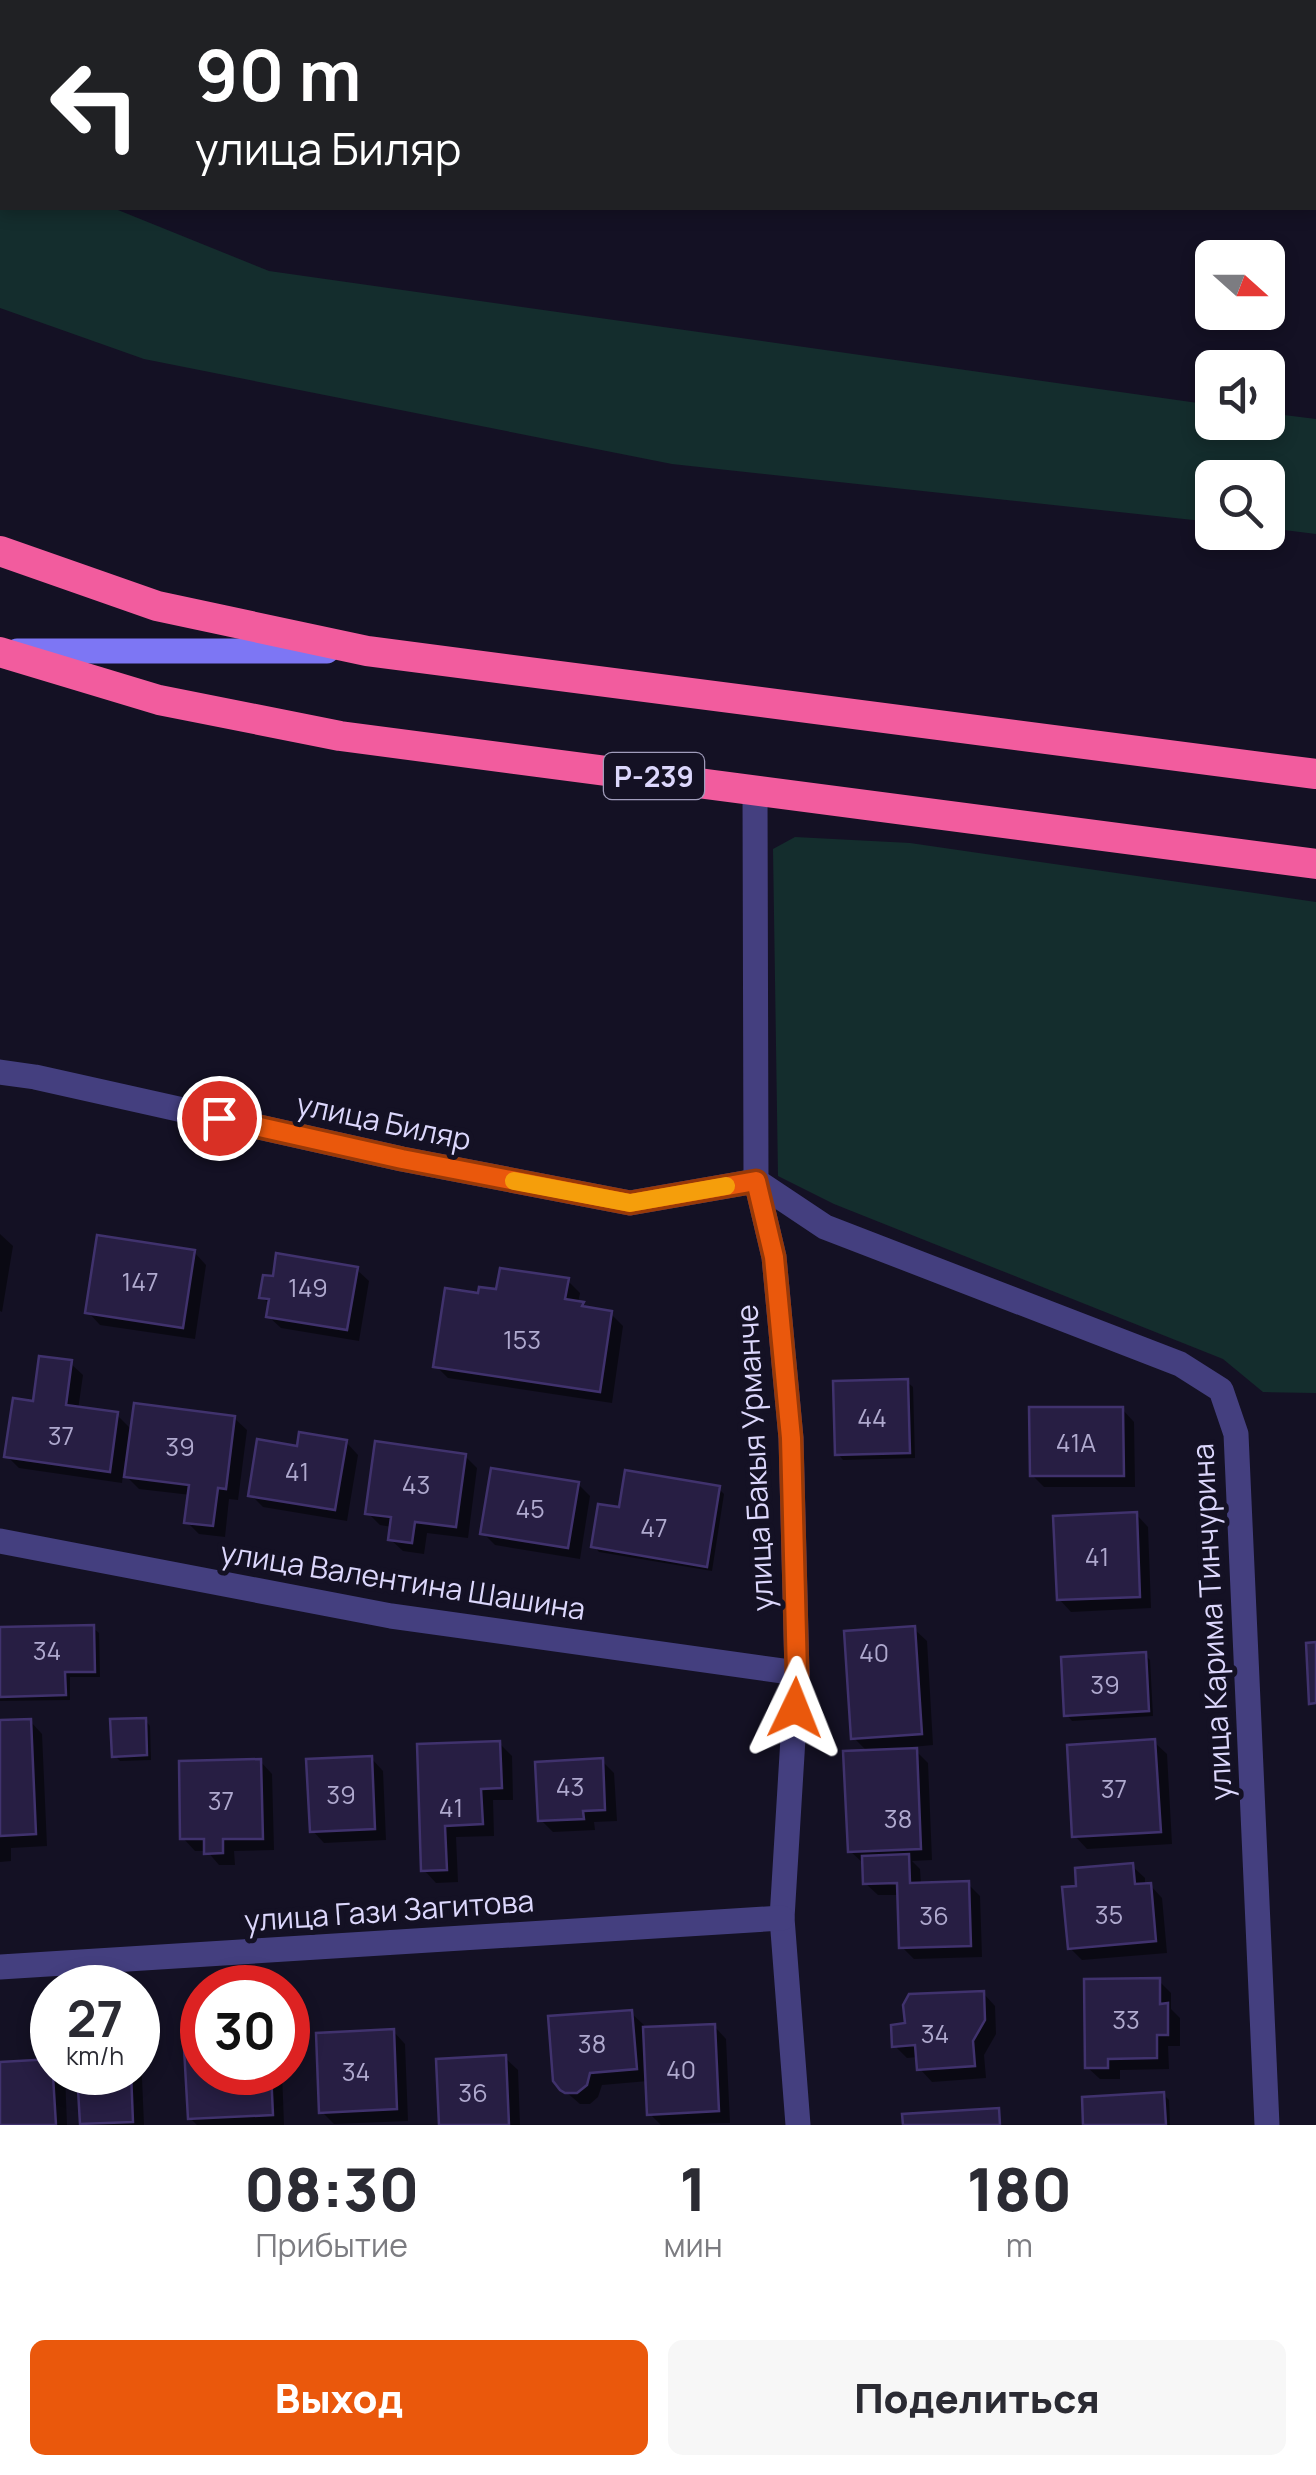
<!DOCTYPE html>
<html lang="ru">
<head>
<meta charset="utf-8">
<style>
  :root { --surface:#fff; --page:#f7f7f7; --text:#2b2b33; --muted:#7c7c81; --accent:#ea580c }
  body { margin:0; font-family:Manrope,sans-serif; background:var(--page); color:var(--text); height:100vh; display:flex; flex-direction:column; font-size:38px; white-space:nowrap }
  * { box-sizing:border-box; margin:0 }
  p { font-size:32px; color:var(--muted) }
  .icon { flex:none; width:55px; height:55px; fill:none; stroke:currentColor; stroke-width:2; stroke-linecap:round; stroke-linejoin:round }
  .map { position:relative; height:2125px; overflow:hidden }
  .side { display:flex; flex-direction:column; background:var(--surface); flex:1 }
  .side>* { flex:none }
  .hud { position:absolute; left:0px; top:0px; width:1318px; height:210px; box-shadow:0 5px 15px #0003; background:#202124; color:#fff; overflow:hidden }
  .needle { width:65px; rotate:111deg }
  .controls { position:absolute; left:1195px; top:240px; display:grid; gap:20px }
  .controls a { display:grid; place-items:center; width:90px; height:90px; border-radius:15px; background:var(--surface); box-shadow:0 5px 15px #0003; font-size:50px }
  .speed { position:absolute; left:30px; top:1965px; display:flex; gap:20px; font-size:50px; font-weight:700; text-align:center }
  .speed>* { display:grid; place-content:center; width:130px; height:130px; border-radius:50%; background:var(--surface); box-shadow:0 5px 15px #0003; line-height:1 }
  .speed small { font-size:25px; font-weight:400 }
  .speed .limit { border:15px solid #d22; background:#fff; color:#111 }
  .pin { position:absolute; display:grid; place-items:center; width:85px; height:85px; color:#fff; margin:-42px; border:5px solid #fff; border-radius:50%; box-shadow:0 2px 10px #0007 }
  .me { position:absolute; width:110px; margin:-55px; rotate:2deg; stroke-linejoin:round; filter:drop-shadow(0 0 8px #0008) }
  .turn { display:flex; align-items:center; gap:35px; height:210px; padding:0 30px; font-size:45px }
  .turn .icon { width:130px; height:130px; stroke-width:2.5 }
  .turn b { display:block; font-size:70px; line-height:85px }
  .eta { display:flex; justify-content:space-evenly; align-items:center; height:170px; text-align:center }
  .eta b { font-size:60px; font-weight:800; line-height:70px }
  .cta { display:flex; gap:20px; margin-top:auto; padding:20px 30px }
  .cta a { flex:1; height:115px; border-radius:15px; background:var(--accent); color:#fff; font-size:40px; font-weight:800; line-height:115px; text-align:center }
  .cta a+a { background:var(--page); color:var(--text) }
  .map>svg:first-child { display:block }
  .green { fill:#142d2d }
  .shadow { fill:#0007 }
  .building { fill:#271e43; stroke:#40326d; stroke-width:2.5 }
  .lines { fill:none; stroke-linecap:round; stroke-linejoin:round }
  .street { stroke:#443f7f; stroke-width:25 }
  .secondary { stroke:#7d76f4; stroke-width:25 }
  .highway { stroke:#f25c9e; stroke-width:30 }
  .route-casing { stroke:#983908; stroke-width:25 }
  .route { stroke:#ea580c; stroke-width:18 }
  .slow { stroke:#f59e0b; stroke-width:18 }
  .labels { text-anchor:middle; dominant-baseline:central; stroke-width:10; stroke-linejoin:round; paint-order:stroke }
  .number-label { font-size:25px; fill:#afa9ce }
  .shield { fill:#141124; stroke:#a09cbb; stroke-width:2.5 }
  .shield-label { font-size:28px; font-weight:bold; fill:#dcd7fc }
  .street-label { font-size:30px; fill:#dcd7fc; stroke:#141124 }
</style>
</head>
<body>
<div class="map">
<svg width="1316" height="2125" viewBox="0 0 1316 2125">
  <rect width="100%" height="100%" fill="#141124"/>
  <g class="green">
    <polygon points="0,161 2,162 2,208 113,208 269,271 1212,405 1212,422 1268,422 1268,413 1316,419 1316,534 1268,528 1268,478 1212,478 1212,522 672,464 144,359 0,308"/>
    <polygon points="795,837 910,843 1316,902 1316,1393 1263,1392 1223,1359 834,1204 778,1176 773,849"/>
  </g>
  <g class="shadow">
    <polygon points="0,1234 13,1246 2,1312 0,1311"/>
    <polygon points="194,1252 206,1265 195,1339 100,1325 88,1312"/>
    <polygon points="356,1269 369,1281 359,1341 281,1328 268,1316 270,1305 262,1297"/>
    <polygon points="567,1280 580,1293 578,1303 582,1304 588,1310 611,1314 623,1326 612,1403 448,1378 436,1366 480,1296"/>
    <polygon points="70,1363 83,1375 78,1410 117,1415 133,1431 234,1418 247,1430 238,1500 229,1499 225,1537 199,1534 187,1522 191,1495 139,1489 123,1473 122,1483 19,1468 7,1456 35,1404"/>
    <polygon points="907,1382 913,1387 915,1458 843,1460 838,1454"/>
    <polygon points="1122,1409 1134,1422 1135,1487 1044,1487 1032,1475"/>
    <polygon points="346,1442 358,1455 347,1521 263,1507 251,1495 299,1449"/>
    <polygon points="465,1456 477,1468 468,1538 427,1533 424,1554 403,1551 390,1539 392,1527 380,1525 368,1513"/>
    <polygon points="578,1484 590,1496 580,1559 495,1545 483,1533"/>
    <polygon points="719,1489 724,1494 712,1571 599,1552 594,1546 621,1510"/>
    <polygon points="1136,1514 1148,1527 1151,1608 1071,1612 1059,1599"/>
    <polygon points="93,1628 99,1633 100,1677 70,1677 70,1700 0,1701 0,1629"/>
    <polygon points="914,1629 927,1641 933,1745 912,1747 928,1763 932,1860 912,1861 920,1869 921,1885 968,1884 980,1896 982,1957 914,1959 902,1947 900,1895 878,1895 865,1883 863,1863 850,1851 868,1752 853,1737"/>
    <polygon points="1145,1655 1150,1660 1153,1716 1072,1721 1067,1715"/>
    <polygon points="145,1720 150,1726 151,1760 120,1761 115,1756"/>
    <polygon points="30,1721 42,1734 47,1846 11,1848 11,1861 0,1862 0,1723"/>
    <polygon points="1154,1742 1167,1754 1172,1844 1087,1849 1075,1836"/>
    <polygon points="499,1743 512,1756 513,1800 493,1800 494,1836 456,1837 458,1882 436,1883 424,1870 419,1746"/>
    <polygon points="371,1758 383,1771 386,1840 324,1843 312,1830"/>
    <polygon points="260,1761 272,1774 274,1850 234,1851 235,1865 219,1865 207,1851 195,1851 183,1838"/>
    <polygon points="602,1761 614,1773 617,1821 594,1822 595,1830 553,1832 541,1820"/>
    <polygon points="1132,1866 1145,1878 1145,1886 1150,1885 1162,1898 1167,1953 1082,1960 1070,1948 1079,1888"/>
    <polygon points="1159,1981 1171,1993 1171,2009 1180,2018 1180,2046 1168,2046 1169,2069 1120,2070 1120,2079 1100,2079 1087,2067"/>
    <polygon points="983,1993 995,2006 996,2034 984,2055 986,2078 932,2082 920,2069 918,2057 907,2058 895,2046 908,2026"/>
    <polygon points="631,2013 644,2025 644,2030 714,2026 726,2039 730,2123 661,2125 650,2114 648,2081 602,2085 598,2097 590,2104 580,2104 558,2085"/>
    <polygon points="393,2031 405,2044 408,2121 334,2124 322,2112"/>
    <polygon points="202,2049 202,2072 282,2072 284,2125 197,2125 190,2118 187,2050"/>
    <polygon points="138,2051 141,2055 144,2125 84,2125 80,2072 138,2072"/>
    <polygon points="505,2058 518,2070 520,2125 442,2125"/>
    <polygon points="52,2061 52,2072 65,2074 67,2125 0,2125 0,2064"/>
    <polygon points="1163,2094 1169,2100 1170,2125 1086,2125"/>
  </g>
  <g class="building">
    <polygon points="97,1235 195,1250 183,1328 85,1313"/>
    <polygon points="276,1253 358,1267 347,1330 266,1317 269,1299 259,1298 263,1275 273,1276"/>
    <polygon points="500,1268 569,1278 565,1299 584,1302 582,1306 612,1311 600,1392 433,1367 445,1288 478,1293 479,1287 496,1289"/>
    <polygon points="39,1356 72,1360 66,1405 118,1412 110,1472 4,1457 13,1398 33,1401"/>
    <polygon points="908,1379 910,1453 835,1455 833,1381"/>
    <polygon points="134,1403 235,1416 226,1489 218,1488 213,1526 184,1523 189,1485 124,1477"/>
    <polygon points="1029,1407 1123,1407 1124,1476 1030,1476"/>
    <polygon points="299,1432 347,1440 335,1510 248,1496 257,1439 297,1446"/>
    <polygon points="375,1441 466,1454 456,1527 415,1522 412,1543 388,1540 391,1517 365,1514"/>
    <polygon points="491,1468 579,1482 568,1548 480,1534"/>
    <polygon points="625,1470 720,1486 707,1567 591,1547 598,1504 619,1507"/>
    <polygon points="1137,1512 1140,1597 1057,1600 1053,1516"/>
    <polygon points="94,1625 95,1672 65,1672 66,1695 0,1697 0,1627"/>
    <polygon points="915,1626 922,1734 851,1739 844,1631"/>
    <polygon points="1316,1642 1316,1703 1309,1704 1306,1643"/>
    <polygon points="1146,1652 1149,1711 1064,1716 1061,1657"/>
    <polygon points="146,1718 147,1755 112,1757 110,1719"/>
    <polygon points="31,1719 36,1834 0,1836 0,1720"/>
    <polygon points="1155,1739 1161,1832 1072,1837 1067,1745"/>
    <polygon points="500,1741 502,1788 481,1789 483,1824 445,1826 447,1870 421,1871 417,1744"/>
    <polygon points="917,1748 921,1849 848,1852 843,1751"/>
    <polygon points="372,1756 375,1829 310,1832 306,1759"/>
    <polygon points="603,1758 605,1810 583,1811 584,1819 538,1821 535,1762"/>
    <polygon points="261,1759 263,1839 223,1839 223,1853 204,1854 204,1839 180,1839 179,1761"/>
    <polygon points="909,1854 910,1883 969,1881 971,1946 899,1948 897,1883 863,1884 862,1856"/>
    <polygon points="1133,1863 1135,1884 1151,1883 1156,1941 1068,1949 1062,1887 1076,1886 1075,1868"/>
    <polygon points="1160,1978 1160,2004 1168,2003 1168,2035 1157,2035 1157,2058 1108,2059 1108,2068 1085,2068 1084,1979"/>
    <polygon points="984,1991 985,2020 973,2041 975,2066 917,2070 915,2045 892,2047 891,2025 905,2023 903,2005 909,1994"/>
    <polygon points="632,2010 637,2069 590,2073 587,2085 577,2093 565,2093 560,2090 553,2081 548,2016"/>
    <polygon points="715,2024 719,2111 647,2115 643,2027"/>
    <polygon points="394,2029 397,2109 319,2113 316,2033"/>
    <polygon points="202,2047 202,2072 271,2072 273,2115 188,2119 184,2048"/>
    <polygon points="506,2055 509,2125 439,2125 436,2059"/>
    <polygon points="52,2059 56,2125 0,2125 0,2062"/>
    <polygon points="77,2072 131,2072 133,2122 80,2124"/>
    <polygon points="1164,2092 1166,2125 1083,2125 1082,2097"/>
    <polygon points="999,2108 1000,2125 903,2125 902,2114"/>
  </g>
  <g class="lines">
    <g class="street">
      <polyline points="755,789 756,1181 774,1257 791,1438 797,1673 782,1918 798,2125"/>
      <polyline points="0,1072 35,1077 402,1159 630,1203 756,1181 825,1227 1180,1364 1221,1390 1236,1434 1267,2125"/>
      <polyline points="0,1541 391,1616 797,1673"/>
      <polyline points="0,1967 782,1918"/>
    </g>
    <polyline class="secondary" points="17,651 327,651"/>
    <g class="highway">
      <polyline points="0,551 157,606 367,651 1316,774"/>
      <polyline points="0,652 159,700 340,736 1316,864"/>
    </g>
  </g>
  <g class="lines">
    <defs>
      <polyline id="route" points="219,1118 402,1159 630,1203 756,1181 774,1257 791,1438 797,1674 795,1708"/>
    </defs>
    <use href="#route" class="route-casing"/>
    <use href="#route" class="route"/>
    <polyline class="slow" points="514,1181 630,1203 726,1186"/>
  </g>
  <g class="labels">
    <g class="number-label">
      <text x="140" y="1281">147</text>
      <text x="308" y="1287">149</text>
      <text x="522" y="1339">153</text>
      <text x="872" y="1417">44</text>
      <text x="61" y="1435">37</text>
      <text x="1076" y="1442">41А</text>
      <text x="180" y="1446">39</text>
      <text x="297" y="1471">41</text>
      <text x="416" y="1484">43</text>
      <text x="530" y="1508">45</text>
      <text x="654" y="1527">47</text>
      <text x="1097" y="1556">41</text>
      <text x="47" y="1650">34</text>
      <text x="874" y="1652">40</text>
      <text x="1105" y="1684">39</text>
      <text x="570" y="1786">43</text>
      <text x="1114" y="1788">37</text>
      <text x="341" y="1794">39</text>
      <text x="221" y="1800">37</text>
      <text x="451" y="1807">41</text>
      <text x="898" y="1818">38</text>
      <text x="1109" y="1914">35</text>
      <text x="934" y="1915">36</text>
      <text x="1126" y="2019">33</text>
      <text x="935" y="2033">34</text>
      <text x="592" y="2043">38</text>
      <text x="681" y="2069">40</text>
      <text x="356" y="2071">34</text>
      <text x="473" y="2092">36</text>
    </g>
    <rect class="shield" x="604" y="753" width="100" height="46" rx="8"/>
    <g class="shield-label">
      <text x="654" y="776">Р-239</text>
    </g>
    <g class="street-label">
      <text transform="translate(384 1121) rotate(12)">улица Биляр</text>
      <text transform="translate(754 1458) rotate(-93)">улица Бакыя Урманче</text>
      <text transform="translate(403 1580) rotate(9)">улица Валентина Шашина</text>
      <text transform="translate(1211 1622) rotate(-93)">улица Карима Тинчурина</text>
      <text transform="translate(389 1910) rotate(-4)">улица Гази Загитова</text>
    </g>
  </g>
</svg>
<div class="controls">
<a><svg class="needle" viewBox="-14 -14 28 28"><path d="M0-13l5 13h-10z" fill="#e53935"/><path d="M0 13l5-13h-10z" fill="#7c7c81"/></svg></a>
<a><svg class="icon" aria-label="sound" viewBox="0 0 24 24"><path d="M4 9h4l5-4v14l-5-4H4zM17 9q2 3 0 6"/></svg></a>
<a><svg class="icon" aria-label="search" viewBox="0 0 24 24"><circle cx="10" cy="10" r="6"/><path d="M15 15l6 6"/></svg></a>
</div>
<div class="speed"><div>27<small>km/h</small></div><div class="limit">30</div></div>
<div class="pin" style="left:219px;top:1118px;background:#d93025"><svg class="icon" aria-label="arrive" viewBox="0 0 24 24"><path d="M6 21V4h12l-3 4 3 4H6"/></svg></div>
<svg class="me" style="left:795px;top:1708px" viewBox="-20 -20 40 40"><path d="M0-17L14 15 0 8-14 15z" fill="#ea580c" stroke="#fff" stroke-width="4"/></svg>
<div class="hud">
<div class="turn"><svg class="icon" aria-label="left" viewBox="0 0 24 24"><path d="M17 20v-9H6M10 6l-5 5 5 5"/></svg><div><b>90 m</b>улица Биляр</div></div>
</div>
</div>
<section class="side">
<div class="eta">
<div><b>08:30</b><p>Прибытие</p></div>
<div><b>1</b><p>мин</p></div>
<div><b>180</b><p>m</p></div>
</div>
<div class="cta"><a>Выход</a><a>Поделиться</a></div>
</section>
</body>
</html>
